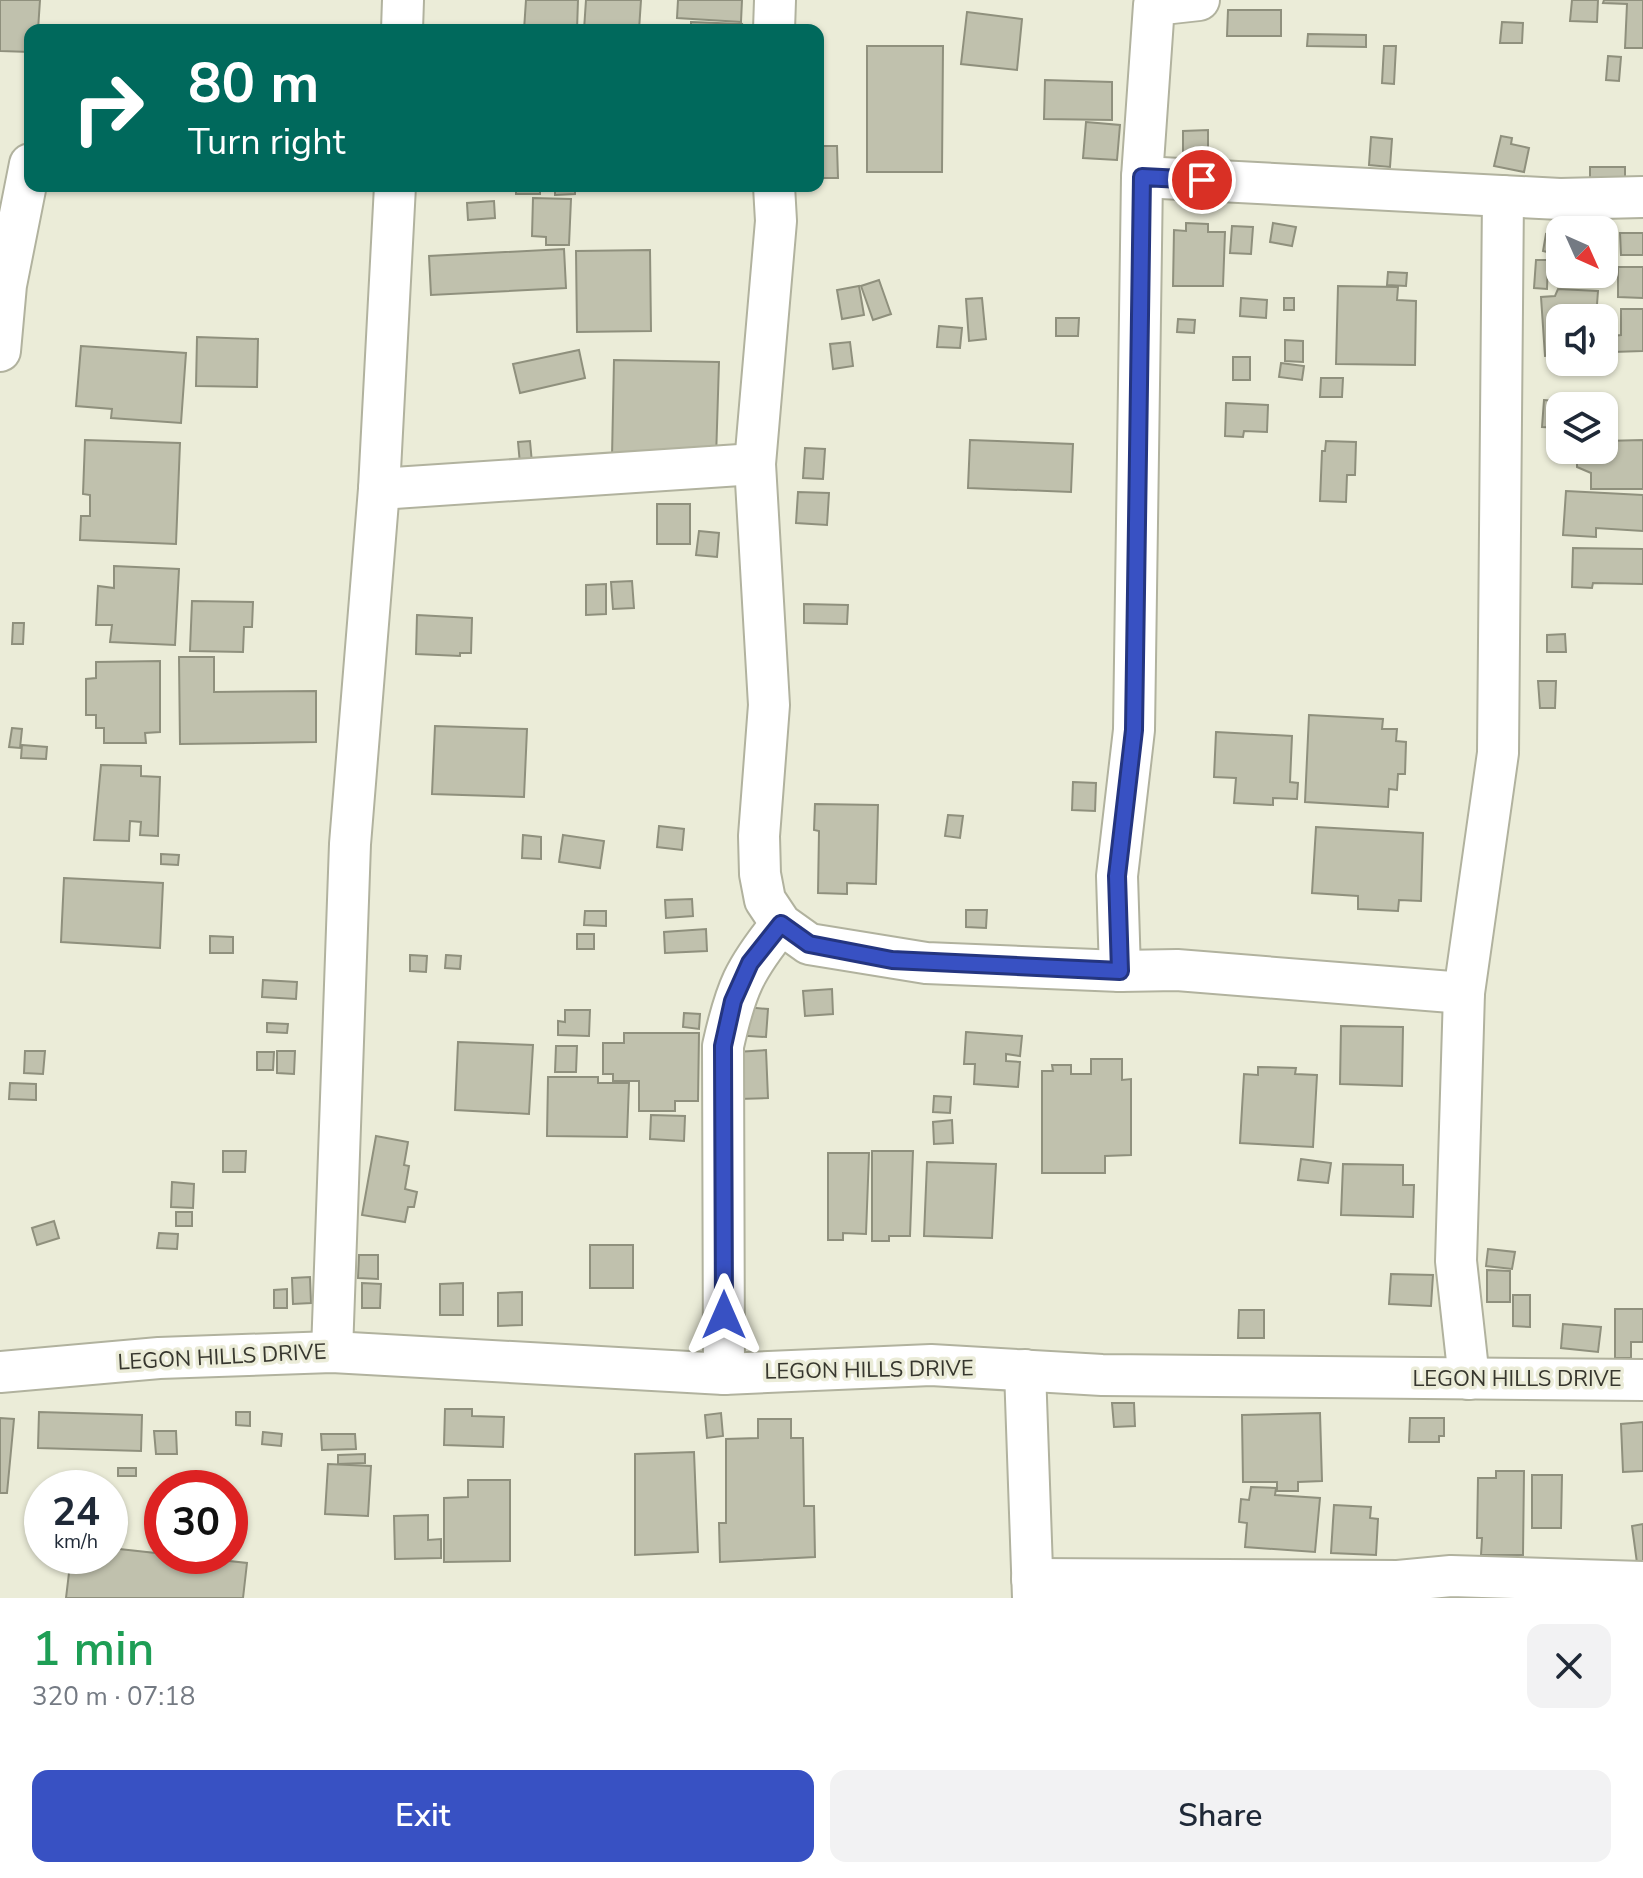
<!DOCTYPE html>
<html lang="en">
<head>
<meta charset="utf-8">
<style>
  :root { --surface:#fff; --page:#f2f2f3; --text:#1f2937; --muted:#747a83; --accent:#3851c3 }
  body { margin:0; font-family:"Nunito Sans",sans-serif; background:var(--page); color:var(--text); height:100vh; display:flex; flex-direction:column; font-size:30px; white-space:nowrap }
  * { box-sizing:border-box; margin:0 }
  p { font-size:26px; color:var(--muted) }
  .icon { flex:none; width:44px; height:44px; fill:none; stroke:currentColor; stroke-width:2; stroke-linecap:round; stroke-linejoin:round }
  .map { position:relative; height:1598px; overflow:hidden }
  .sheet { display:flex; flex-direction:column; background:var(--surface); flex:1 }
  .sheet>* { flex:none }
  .top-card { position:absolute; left:24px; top:24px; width:800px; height:168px; border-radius:16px; box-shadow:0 2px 6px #0004; background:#00695c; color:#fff; overflow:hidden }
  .needle { width:52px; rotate:135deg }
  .controls { position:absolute; left:1546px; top:216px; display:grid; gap:16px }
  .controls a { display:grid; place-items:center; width:72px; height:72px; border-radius:16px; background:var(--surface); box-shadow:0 2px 6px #0004; font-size:40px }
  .speed { position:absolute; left:24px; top:1470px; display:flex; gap:16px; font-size:40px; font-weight:700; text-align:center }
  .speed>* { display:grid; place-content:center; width:104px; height:104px; border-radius:50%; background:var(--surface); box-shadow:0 2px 6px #0004; line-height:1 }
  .speed small { font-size:20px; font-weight:400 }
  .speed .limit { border:12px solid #d22; background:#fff; color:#111 }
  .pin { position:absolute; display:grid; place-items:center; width:68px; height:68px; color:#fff; margin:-34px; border:4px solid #fff; border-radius:50%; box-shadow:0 2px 8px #0007 }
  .me { position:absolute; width:88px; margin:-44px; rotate:0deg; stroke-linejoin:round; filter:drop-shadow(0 0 6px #0008) }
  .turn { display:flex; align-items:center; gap:28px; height:168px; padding:0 32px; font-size:36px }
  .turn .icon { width:104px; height:104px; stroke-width:2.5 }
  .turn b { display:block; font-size:56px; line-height:68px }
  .round { display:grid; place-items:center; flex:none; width:84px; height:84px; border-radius:16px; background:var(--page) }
  .overview { display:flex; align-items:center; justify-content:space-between; height:136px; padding:0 32px }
  h1 { font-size:48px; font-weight:600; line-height:60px; color:#1e9e55 }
  .action { display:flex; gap:16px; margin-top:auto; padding:16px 32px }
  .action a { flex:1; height:92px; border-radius:16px; background:var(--accent); color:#fff; font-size:32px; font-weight:600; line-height:92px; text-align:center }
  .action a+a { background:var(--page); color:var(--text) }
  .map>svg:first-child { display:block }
  .building { fill:#c0c1ad; stroke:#8f907d; stroke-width:2 }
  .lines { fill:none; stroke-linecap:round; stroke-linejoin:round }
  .minor-casing { stroke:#b1b29e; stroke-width:44 }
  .minor { stroke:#fff; stroke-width:40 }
  .route-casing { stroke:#24357f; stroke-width:20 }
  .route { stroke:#3851c3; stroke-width:14 }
  .labels { text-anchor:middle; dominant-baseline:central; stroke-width:7; stroke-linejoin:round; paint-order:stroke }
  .street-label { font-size:22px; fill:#36362e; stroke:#ebecd8 }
</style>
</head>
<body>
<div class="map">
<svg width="1643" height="1598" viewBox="0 0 1643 1598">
  <rect width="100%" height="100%" fill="#ebecd8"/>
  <g class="building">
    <polygon points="0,0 40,0 38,30 30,30 30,52 0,51"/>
    <polygon points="526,0 578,0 577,30 524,30"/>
    <polygon points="586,0 641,0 639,30 584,30"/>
    <polygon points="678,0 742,0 741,22 677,18"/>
    <polygon points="1572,0 1598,0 1597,22 1570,21"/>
    <polygon points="1604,0 1643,0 1643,48 1625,48 1627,4 1603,3"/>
    <polygon points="1228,10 1281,10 1281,36 1227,36"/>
    <polygon points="967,12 1022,19 1017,70 961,64"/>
    <polygon points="691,22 742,24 741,30 691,30"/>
    <polygon points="1502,22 1523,23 1522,43 1500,43"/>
    <polygon points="1308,34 1366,35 1366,47 1307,46"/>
    <polygon points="867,46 943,46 942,172 867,172"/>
    <polygon points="1384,46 1396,46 1394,84 1382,83"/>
    <polygon points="1608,56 1621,57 1619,81 1606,80"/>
    <polygon points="1045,80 1112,82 1112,120 1044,119"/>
    <polygon points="1086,122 1120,125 1117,160 1083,158"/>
    <polygon points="1208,130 1208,153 1183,153 1183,131"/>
    <polygon points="1501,136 1512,138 1511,144 1529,148 1524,172 1494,166"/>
    <polygon points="1371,137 1392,139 1390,167 1369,165"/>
    <polygon points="818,146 837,146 838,178 818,178"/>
    <polygon points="1590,167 1625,167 1625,182 1590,183"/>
    <polygon points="516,186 575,186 575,194 555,195 555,188 540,188 540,194 516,194"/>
    <polygon points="533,198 571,199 569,245 546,245 546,237 532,236"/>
    <polygon points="494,201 495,218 468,220 467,203"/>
    <polygon points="1186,223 1208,224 1208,232 1225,232 1223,286 1173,286 1174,230 1186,231"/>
    <polygon points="1273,223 1296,227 1292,246 1270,242"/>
    <polygon points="1232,226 1253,227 1251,254 1230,253"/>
    <polygon points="1620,233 1643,233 1643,255 1621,255"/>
    <polygon points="1546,234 1560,236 1559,255 1543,251"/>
    <polygon points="564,249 566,288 431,295 429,256"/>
    <polygon points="650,250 651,331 577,332 576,251"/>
    <polygon points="1536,260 1548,260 1547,289 1534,288"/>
    <polygon points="1618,267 1643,267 1643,298 1618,297"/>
    <polygon points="1388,272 1407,273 1406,286 1387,285"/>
    <polygon points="879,280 891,314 873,320 861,286"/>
    <polygon points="859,286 864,315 842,319 837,290"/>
    <polygon points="1338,286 1398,287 1397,300 1416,301 1415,365 1336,364"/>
    <polygon points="1558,289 1598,291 1596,318 1560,318 1560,362 1556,355 1545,356 1541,297 1555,296"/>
    <polygon points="982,298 986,339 969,341 966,299"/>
    <polygon points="1241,298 1267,300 1266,318 1240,316"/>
    <rect x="1284" y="298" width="10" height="12"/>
    <polygon points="1621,309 1643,309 1643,351 1613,352 1612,336 1621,335"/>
    <polygon points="1056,318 1079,318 1078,336 1056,336"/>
    <polygon points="1178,319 1195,320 1194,333 1177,332"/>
    <polygon points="939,326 962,328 960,348 937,347"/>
    <polygon points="197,337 258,339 257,387 196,386"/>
    <polygon points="1285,340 1303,341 1303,362 1285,361"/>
    <polygon points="850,342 853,366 833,369 830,344"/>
    <polygon points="81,346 186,353 181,423 111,418 112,409 76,406"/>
    <polygon points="579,350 585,378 520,393 513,364"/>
    <rect x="1233" y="357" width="17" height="23"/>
    <polygon points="614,360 719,362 716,459 612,457"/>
    <polygon points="1281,363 1304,366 1302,380 1279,377"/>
    <polygon points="1321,378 1343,378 1342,397 1320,397"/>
    <polygon points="1544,400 1588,404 1588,406 1560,406 1560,428 1542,427"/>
    <polygon points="1226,403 1268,405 1267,432 1244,431 1243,437 1225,436"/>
    <polygon points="85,440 180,443 176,544 80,540 81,516 90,516 90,495 83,494"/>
    <polygon points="970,440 1073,444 1071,492 968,488"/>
    <polygon points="1643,440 1643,489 1591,489 1591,473 1577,467 1577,450 1604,450 1604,441"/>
    <polygon points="530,441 532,463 520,464 518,442"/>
    <polygon points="1326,441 1356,442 1355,475 1347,475 1346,502 1320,501 1322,451 1325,451"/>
    <polygon points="805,448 825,449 823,479 803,478"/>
    <polygon points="1566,491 1643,495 1643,531 1596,528 1596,537 1563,535"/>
    <polygon points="798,492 829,493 827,525 796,523"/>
    <rect x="657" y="504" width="33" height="40"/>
    <polygon points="699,531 719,533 717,557 696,555"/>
    <polygon points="1573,548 1643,549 1643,584 1593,583 1592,588 1572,587"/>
    <polygon points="114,566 179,569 175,645 110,642 112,625 96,625 98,586 114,588"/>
    <polygon points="632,581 634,608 613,609 611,582"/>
    <polygon points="606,584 606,614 586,615 586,585"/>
    <polygon points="192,601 253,602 252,627 244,627 243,652 190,651"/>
    <polygon points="804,604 848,605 847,624 804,623"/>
    <polygon points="417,615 472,618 471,653 460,653 460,656 416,654"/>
    <polygon points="13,623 24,623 23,644 12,644"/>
    <polygon points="1565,634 1566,652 1547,652 1547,635"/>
    <polygon points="179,657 214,657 214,692 316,691 316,742 180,744"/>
    <polygon points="160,661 160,732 145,733 146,743 104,743 104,728 96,728 96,715 86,715 86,679 96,678 96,662"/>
    <polygon points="1538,681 1556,681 1555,708 1540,708"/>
    <polygon points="1309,715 1383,719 1382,729 1397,729 1396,741 1406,742 1405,774 1398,774 1397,790 1389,789 1388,807 1305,802"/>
    <polygon points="435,726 527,729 524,797 432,794"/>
    <polygon points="12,728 22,729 20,748 9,747"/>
    <polygon points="1216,732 1292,736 1290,782 1298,783 1297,799 1273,798 1273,805 1234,803 1236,778 1214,777"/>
    <polygon points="22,745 47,747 46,759 21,758"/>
    <polygon points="101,765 141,766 141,776 160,777 158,836 140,835 141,822 130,821 129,841 94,840"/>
    <polygon points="1073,782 1096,783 1095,811 1072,810"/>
    <polygon points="815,804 878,805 876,884 847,883 847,894 818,893 819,831 814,830"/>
    <polygon points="948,815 963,816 960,838 945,836"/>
    <polygon points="659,826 684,829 682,850 657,847"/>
    <polygon points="1316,827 1423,833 1421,901 1399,900 1398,911 1358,909 1358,896 1312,893"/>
    <polygon points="523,835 541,837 541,859 522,858"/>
    <polygon points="563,835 604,841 600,868 559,862"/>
    <polygon points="161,854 179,855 178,865 161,864"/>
    <polygon points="64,878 163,883 160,948 61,942"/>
    <polygon points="692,899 693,916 666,918 665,900"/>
    <polygon points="966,910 987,910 986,928 966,927"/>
    <polygon points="585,911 606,911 606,926 584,925"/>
    <polygon points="706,929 707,951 665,953 664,932"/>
    <rect x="577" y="934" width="17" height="15"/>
    <polygon points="210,936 233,937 233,953 210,953"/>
    <polygon points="410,955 427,956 426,972 410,971"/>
    <polygon points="446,955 461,956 460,969 445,968"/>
    <polygon points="263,980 297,982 296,999 262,997"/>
    <polygon points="832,989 833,1014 805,1016 803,991"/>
    <polygon points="735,1006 768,1009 766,1037 733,1035"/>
    <polygon points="565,1010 590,1010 589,1036 558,1035 558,1021 565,1022"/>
    <polygon points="684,1013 700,1014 699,1029 683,1027"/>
    <polygon points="267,1023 288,1024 287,1033 267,1032"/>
    <polygon points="1341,1026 1403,1027 1402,1086 1340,1084"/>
    <polygon points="966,1032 1022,1036 1020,1056 1006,1054 1006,1061 1020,1062 1018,1087 974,1084 975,1064 964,1064"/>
    <polygon points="624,1033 699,1033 698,1101 675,1101 675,1111 639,1111 639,1081 613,1081 613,1074 603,1074 603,1043 624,1043"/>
    <polygon points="458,1042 533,1045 529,1114 455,1110"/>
    <polygon points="556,1046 577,1046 576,1072 555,1072"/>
    <polygon points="766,1050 768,1098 739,1099 736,1052"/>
    <polygon points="25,1051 45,1051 43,1074 24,1073"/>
    <polygon points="277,1051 295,1051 294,1074 277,1073"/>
    <polygon points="257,1052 274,1052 273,1070 257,1070"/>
    <polygon points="1091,1059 1122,1059 1122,1080 1131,1079 1131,1155 1105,1156 1105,1173 1042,1173 1042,1071 1053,1071 1052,1065 1071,1065 1071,1074 1091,1074"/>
    <polygon points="1258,1067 1296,1068 1295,1074 1317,1075 1313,1147 1240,1143 1244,1074 1258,1075"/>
    <polygon points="548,1077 598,1077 598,1083 629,1083 627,1137 547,1136"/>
    <polygon points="10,1083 36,1084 36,1100 9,1099"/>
    <polygon points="934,1096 951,1097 950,1113 933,1112"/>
    <polygon points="651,1115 685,1116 684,1141 650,1139"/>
    <polygon points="952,1120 953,1143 934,1144 933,1122"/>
    <polygon points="376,1136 408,1142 404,1165 409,1166 405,1189 417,1192 414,1207 408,1207 405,1222 362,1215"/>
    <polygon points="223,1151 246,1151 245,1172 223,1172"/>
    <polygon points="872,1151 913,1151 910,1236 889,1236 889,1241 872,1241"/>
    <polygon points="828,1153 869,1153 866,1234 843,1233 843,1240 828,1240"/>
    <polygon points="1301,1159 1331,1163 1328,1183 1298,1180"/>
    <polygon points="927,1162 996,1164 992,1238 924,1236"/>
    <polygon points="1343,1164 1403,1165 1403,1185 1414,1185 1413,1217 1341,1215"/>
    <polygon points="172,1182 194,1184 193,1208 171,1207"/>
    <rect x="176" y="1212" width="16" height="14"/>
    <polygon points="54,1221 59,1238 37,1245 32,1228"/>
    <polygon points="159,1233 178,1234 177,1249 157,1248"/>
    <rect x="590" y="1245" width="43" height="43"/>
    <polygon points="1488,1249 1515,1252 1512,1269 1486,1266"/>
    <polygon points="359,1255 378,1255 378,1279 358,1278"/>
    <polygon points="1487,1270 1510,1271 1510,1302 1487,1302"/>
    <polygon points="1391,1274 1433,1275 1431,1306 1389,1304"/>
    <polygon points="310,1277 311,1303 293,1304 292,1278"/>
    <polygon points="362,1283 381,1284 380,1308 362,1308"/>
    <polygon points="463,1283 463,1315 440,1315 440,1284"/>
    <polygon points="287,1289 287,1308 274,1308 274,1290"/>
    <polygon points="522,1292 522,1325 498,1326 498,1293"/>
    <polygon points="1513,1295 1530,1295 1530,1327 1513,1326"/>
    <polygon points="1615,1309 1643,1309 1643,1342 1631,1342 1631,1358 1615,1358"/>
    <polygon points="1239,1310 1264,1310 1264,1338 1238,1338"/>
    <polygon points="1563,1324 1601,1327 1598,1352 1561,1348"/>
    <polygon points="1112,1403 1134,1403 1135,1426 1114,1427"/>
    <polygon points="445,1409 472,1409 472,1416 504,1417 503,1447 444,1445"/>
    <polygon points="39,1412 142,1415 141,1451 38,1448"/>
    <polygon points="236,1412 250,1412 250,1426 236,1425"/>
    <polygon points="721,1413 723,1436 707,1438 705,1415"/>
    <polygon points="1320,1413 1322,1481 1298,1482 1298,1491 1277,1491 1277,1482 1243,1482 1242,1415"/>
    <polygon points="0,1418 14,1419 7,1493 0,1493"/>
    <polygon points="1410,1418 1444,1418 1444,1436 1439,1436 1439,1442 1409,1442"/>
    <polygon points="758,1419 791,1419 791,1438 803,1438 804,1506 814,1506 815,1557 720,1562 719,1523 726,1523 726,1439 758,1438"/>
    <polygon points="1643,1422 1643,1471 1623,1472 1621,1424"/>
    <polygon points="154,1431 176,1431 177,1454 156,1454"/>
    <polygon points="263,1432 282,1434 281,1446 262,1444"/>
    <polygon points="321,1434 355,1434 356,1449 322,1450"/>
    <polygon points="694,1452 698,1552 635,1555 635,1454"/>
    <polygon points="365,1454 365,1463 338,1464 338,1455"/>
    <polygon points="328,1464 371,1466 368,1516 325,1514"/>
    <rect x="118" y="1468" width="18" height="8"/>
    <polygon points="1496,1471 1524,1471 1523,1555 1481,1555 1482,1538 1477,1538 1478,1478 1496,1478"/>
    <polygon points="1532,1475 1562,1475 1561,1528 1532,1528"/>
    <polygon points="468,1480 510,1480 510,1561 444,1562 444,1498 468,1497"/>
    <polygon points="1251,1487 1276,1488 1275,1495 1320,1498 1315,1552 1245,1547 1247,1523 1239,1522 1241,1499 1249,1500"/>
    <polygon points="1334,1505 1371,1507 1370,1518 1378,1519 1376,1555 1331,1553"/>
    <polygon points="428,1515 428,1540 441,1539 441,1558 395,1559 394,1516"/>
    <polygon points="1643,1524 1643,1562 1637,1563 1632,1526"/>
    <polygon points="110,1548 247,1563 243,1598 66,1598 71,1556 110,1556"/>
  </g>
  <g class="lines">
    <defs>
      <g id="minor">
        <polyline points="1199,0 1154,5 1142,177 1134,730 1117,876 1120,971 1177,970 1464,993"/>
        <polyline points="402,30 403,0"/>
        <polyline points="774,30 775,0"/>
        <polyline points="1142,177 1560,199 1643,197"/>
        <polyline points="774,186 776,221 755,464 769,705 759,836 760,874 765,900 781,924 809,944 926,963 1120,971"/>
        <polyline points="0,351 6,285 30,164"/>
        <polyline points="379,489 755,464"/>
        <polyline points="332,1352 350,844 379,489 395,186"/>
        <polyline points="1025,1370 1033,1598"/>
        <polyline points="0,1372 159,1358 332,1352 724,1374 931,1365 1102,1375 1643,1380"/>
        <path d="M 724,1374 L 723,1046 C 736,988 744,970 781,924"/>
        <polyline points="1469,1379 1456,1261 1464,993 1498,753 1503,196"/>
        <polyline points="1032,1579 1398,1581 1451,1576 1643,1582"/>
      </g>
    </defs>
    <use href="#minor" class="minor-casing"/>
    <use href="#minor" class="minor"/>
  </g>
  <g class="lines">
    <defs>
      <polyline id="route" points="724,1315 723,1046 733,1001 750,963 781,924 809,944 892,960 1120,971 1117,876 1134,730 1142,177 1202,180"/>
    </defs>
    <use href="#route" class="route-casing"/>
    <use href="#route" class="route"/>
  </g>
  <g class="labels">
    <g class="street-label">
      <text transform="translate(222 1357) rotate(-3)">LEGON HILLS DRIVE</text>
      <text transform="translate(869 1370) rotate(-1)">LEGON HILLS DRIVE</text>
      <text x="1517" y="1379">LEGON HILLS DRIVE</text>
    </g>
  </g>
</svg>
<div class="controls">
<a><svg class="needle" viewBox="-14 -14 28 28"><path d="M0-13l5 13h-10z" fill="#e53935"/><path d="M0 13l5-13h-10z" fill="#747a83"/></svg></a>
<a><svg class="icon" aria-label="sound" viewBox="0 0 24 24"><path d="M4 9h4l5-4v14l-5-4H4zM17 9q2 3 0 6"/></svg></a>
<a><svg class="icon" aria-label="layers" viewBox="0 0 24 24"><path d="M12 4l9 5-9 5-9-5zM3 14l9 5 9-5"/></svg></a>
</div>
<div class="speed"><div>24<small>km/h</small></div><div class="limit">30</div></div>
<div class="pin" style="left:1202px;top:180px;background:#d93025"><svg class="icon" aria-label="arrive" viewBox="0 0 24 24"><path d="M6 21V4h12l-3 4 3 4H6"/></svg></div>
<svg class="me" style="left:724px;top:1315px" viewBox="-20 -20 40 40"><path d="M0-17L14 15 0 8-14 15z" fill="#3851c3" stroke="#fff" stroke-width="4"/></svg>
<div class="top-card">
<div class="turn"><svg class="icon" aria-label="right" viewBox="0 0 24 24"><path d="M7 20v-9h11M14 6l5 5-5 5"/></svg><div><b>80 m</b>Turn right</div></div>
</div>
</div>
<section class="sheet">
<div class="overview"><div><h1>1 min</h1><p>320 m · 07:18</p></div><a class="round"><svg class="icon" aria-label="close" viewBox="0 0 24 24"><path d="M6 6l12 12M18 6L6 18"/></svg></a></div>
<div class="action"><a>Exit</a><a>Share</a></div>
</section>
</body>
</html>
